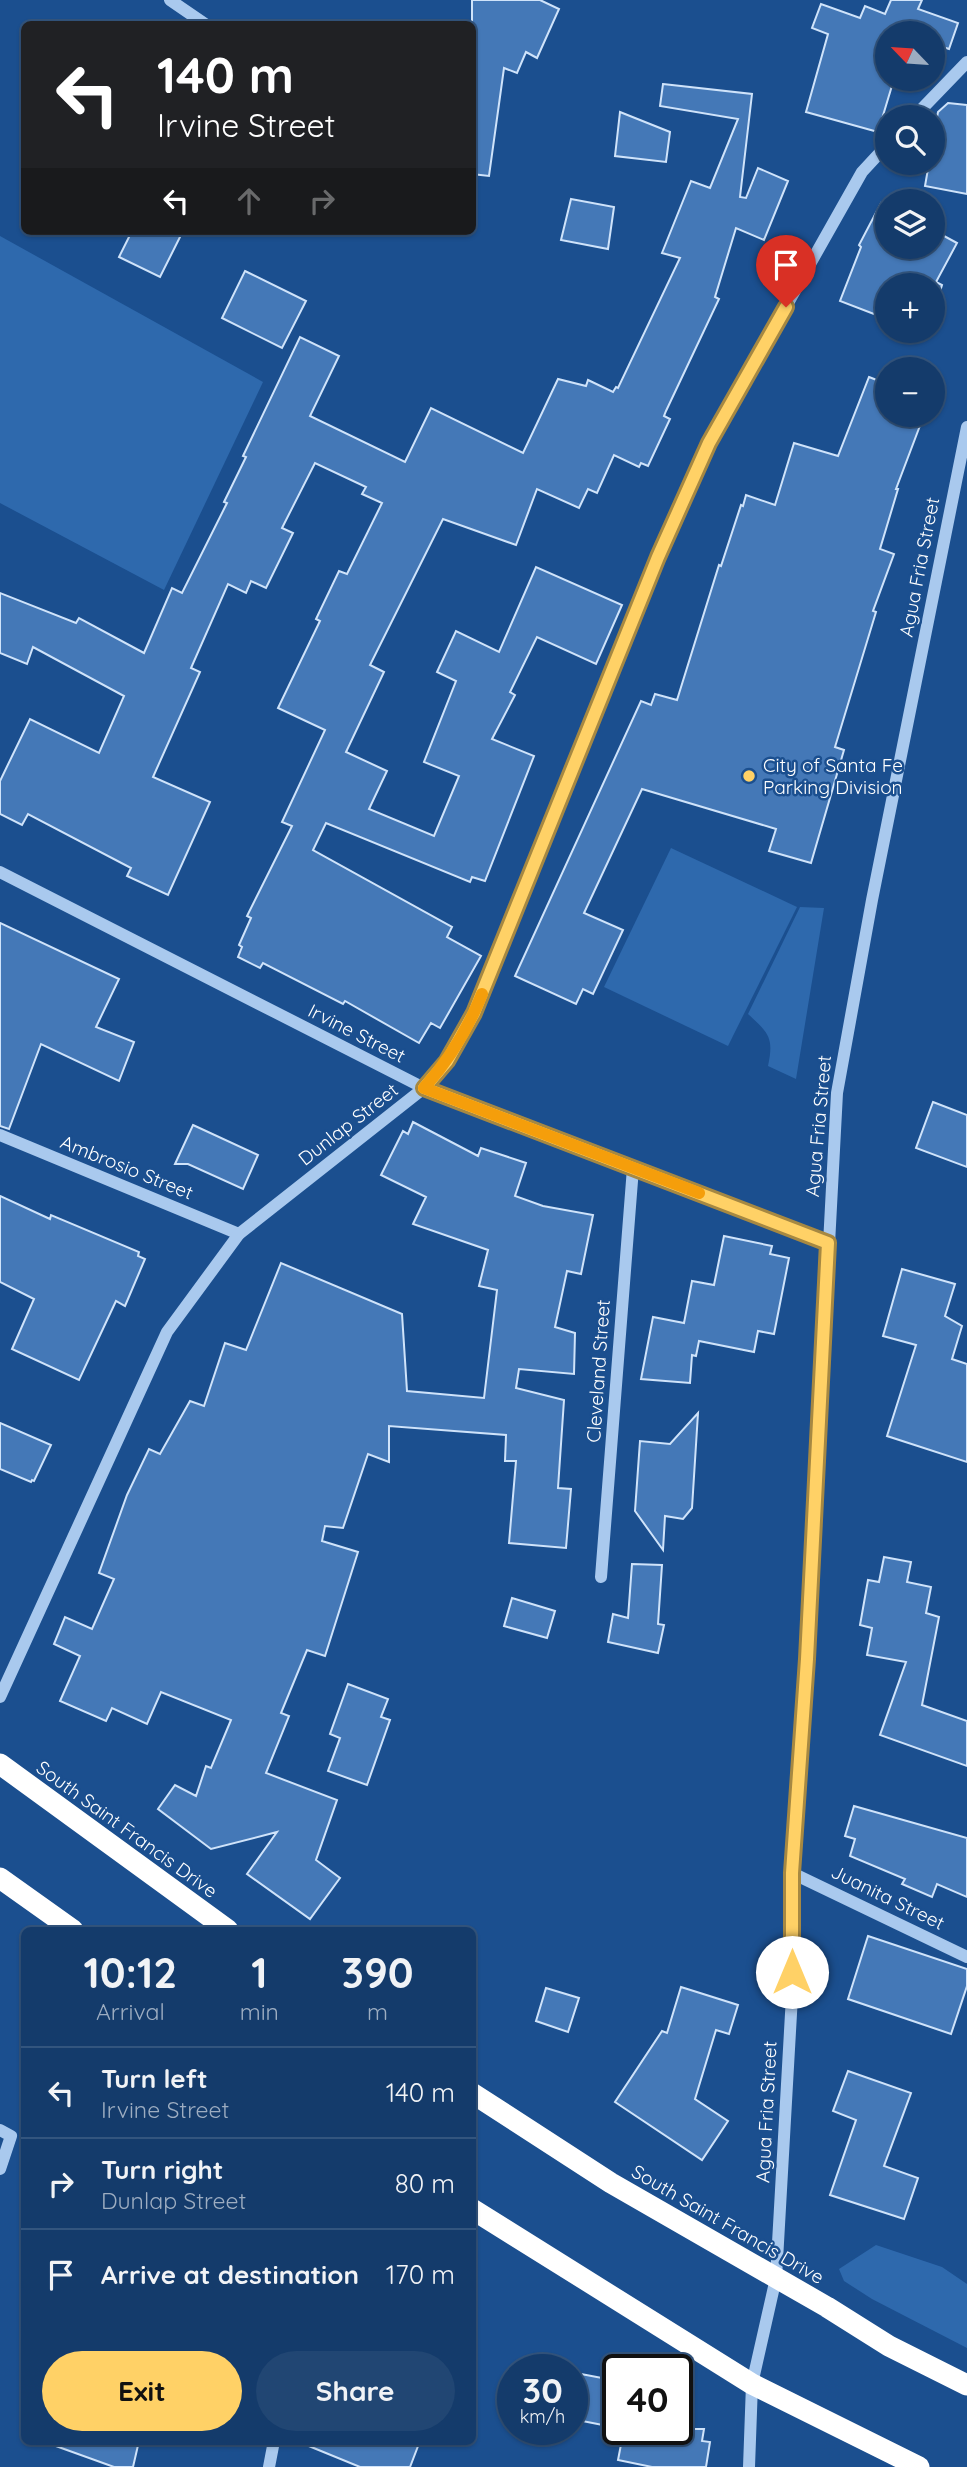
<!DOCTYPE html>
<html lang="en">
<head>
<meta charset="utf-8">
<style>
  :root { --surface:#143b6b; --page:#214673; --text:#f1f3f6; --muted:#9dadc1; --line:#33557e; --accent:#ffd166 }
  body { margin:0; font-family:Quicksand,sans-serif; background:var(--page); color:var(--text); height:100vh; display:flex; flex-direction:column; font-size:26px; white-space:nowrap }
  * { box-sizing:border-box; margin:0 }
  p { font-size:23px; color:var(--muted) }
  .icon { flex:none; width:38px; height:38px; fill:none; stroke:currentColor; stroke-width:2; stroke-linecap:round; stroke-linejoin:round }
  .map { position:relative; flex:1; overflow:hidden }
  .details { position:absolute; left:21px; top:1927px; width:455px; height:518px; display:flex; flex-direction:column; background:var(--surface); border-radius:10px; box-shadow:0 2px 5px #0004,0 0 0 2px var(--line) }
  .details>* { flex:none }
  .hud { position:absolute; left:21px; top:21px; width:455px; height:214px; border-radius:10px; box-shadow:0 2px 5px #0004,0 0 0 2px var(--line); background:#202124; color:#fff; overflow:hidden }
  .needle { width:46px; rotate:295deg }
  .fabs { position:absolute; left:875px; top:21px; display:grid; gap:14px }
  .fabs a { display:grid; place-items:center; width:70px; height:70px; border-radius:50%; background:var(--surface); box-shadow:0 2px 5px #0004,0 0 0 2px var(--line); font-size:35px }
  .speed { position:absolute; left:497px; top:2354px; display:flex; gap:14px; font-size:35px; font-weight:700; text-align:center }
  .speed>* { display:grid; place-content:center; width:91px; height:91px; border-radius:50%; background:var(--surface); box-shadow:0 2px 5px #0004,0 0 0 2px var(--line); line-height:1 }
  .speed small { font-size:18px; font-weight:400 }
  .speed .limit { border:4px solid #111; border-radius:10px; background:#fff; color:#111 }
  .pin { position:absolute; display:grid; place-items:center; width:60px; height:60px; color:#fff; margin:-72px -30px; border-radius:50% 50% 50% 0; rotate:-45deg; box-shadow:0 0 7px #0007 }
  .pin .icon { rotate:45deg }
  .me { position:absolute; width:77px; margin:-38px; rotate:0deg; stroke-linejoin:round; filter:drop-shadow(0 0 5px #0008) }
  .turn { display:flex; align-items:center; gap:24px; height:147px; padding:0 21px; font-size:32px }
  .turn .icon { width:91px; height:91px; stroke-width:2.5 }
  .turn b { display:block; font-size:49px; line-height:60px }
  .lanes { display:flex; align-items:center; height:66px; padding:0 21px; background:#0003; justify-content:center; gap:35px; direction:ltr }
  .lanes .off { opacity:.35 }
  .eta { display:flex; justify-content:space-evenly; align-items:center; height:119px; text-align:center }
  .eta b { font-size:42px; font-weight:800; line-height:49px }
  .cta { display:flex; gap:14px; margin-top:auto; padding:14px 21px }
  .cta a { flex:1; height:80px; border-radius:42px; background:var(--accent); color:#111; font-size:28px; font-weight:800; line-height:80px; text-align:center }
  .cta a+a { background:var(--page); color:var(--text) }
  ul { padding:0; list-style:none }
  li { display:flex; align-items:center; gap:21px; height:91px; padding:0 21px; border-top:2px solid var(--line) }
  li div { flex:1 }
  li b { display:block; font-size:26px }
  li em { font-style:normal }
  .map>svg:first-child { display:block }
  .green { fill:#2e69ad }
  .building { fill:#4478b7; stroke:#cfe3fa; stroke-width:2 }
  .lines { fill:none; stroke-linecap:round; stroke-linejoin:round }
  .minor { stroke:#a9c9ee; stroke-width:12 }
  .highway { stroke:#fff; stroke-width:21 }
  .route-casing { stroke:#a68842; stroke-width:18 }
  .route { stroke:#ffd166; stroke-width:12 }
  .slow { stroke:#f59e0b; stroke-width:12 }
  .poi-dot { fill:#ffd166; stroke:#1b4f8f; stroke-width:2.5 }
  .labels { text-anchor:middle; dominant-baseline:central; stroke-width:5; stroke-linejoin:round; paint-order:stroke }
  .street-label { font-size:19px; fill:#fff; stroke:#1b4f8f }
  .poi-label { font-size:19px; fill:#fff; stroke:#1b4f8f; text-anchor:start }
</style>
</head>
<body>
<div class="map">
<svg width="967" height="2467" viewBox="0 0 967 2467">
  <rect width="100%" height="100%" fill="#1b4f8f"/>
  <g class="green">
    <polygon points="0,236 263,382 164,590 0,503"/>
    <polygon points="671,848 797,907 728,1046 604,987"/>
    <path d="M 800,907 L 824,908 L 796,1079 L 768,1066 C 774,1038 769,1033 748,1014 Z"/>
    <polygon points="876,2245 942,2267 967,2284 967,2348 872,2299 844,2281 839,2269"/>
  </g>
  <g class="building">
    <polygon points="472,0 540,0 559,9 537,58 526,52 517,73 504,68 489,176 472,174"/>
    <polygon points="891,0 922,0 918,9 958,23 949,49 933,44 933,33 887,33 887,79 894,79 878,132 806,112 828,34 812,28 821,4 860,18 865,6 885,14"/>
    <polygon points="663,84 752,94 740,197 746,198 758,168 788,181 764,240 736,228 715,297 719,299 666,411 664,416 670,419 648,466 641,463 639,467 614,455 597,493 588,489 579,508 537,489 516,545 443,519 370,665 384,672 346,752 387,771 369,809 434,836 459,776 424,762 456,681 437,672 456,631 499,652 536,567 622,605 596,664 537,637 510,692 515,695 492,739 534,756 485,881 472,877 470,882 326,823 313,850 452,927 447,937 481,956 440,1028 431,1023 419,1043 345,1001 343,1004 263,963 260,968 238,957 242,947 239,945 251,918 247,916 292,826 282,822 325,730 278,708 320,621 316,619 339,571 347,574 382,503 362,494 366,487 315,463 282,528 293,533 266,588 251,581 246,593 228,584 191,668 200,672 153,777 210,802 168,895 127,876 131,868 28,814 22,825 0,814 0,781 30,719 99,753 124,696 33,647 27,664 0,653 0,593 76,623 79,618 144,653 172,588 182,593 227,503 224,502 246,457 243,456 300,337 339,356 310,416 405,462 431,408 523,453 558,379 586,386 588,380 613,392 616,387 618,388 680,258 662,253 691,181 710,188 738,119 660,106"/>
    <polygon points="948,103 967,105 967,194 925,186 929,163 933,163 933,138 938,112"/>
    <polygon points="620,112 670,132 666,162 615,156"/>
    <polygon points="571,199 614,207 608,249 561,240"/>
    <polygon points="881,203 887,206 887,247 933,247 933,230 957,243 936,282 942,285 933,314 933,285 887,285 887,319 840,301 861,247 859,245"/>
    <polygon points="132,231 183,231 160,277 119,257"/>
    <polygon points="245,271 306,301 282,348 222,318"/>
    <polygon points="869,377 887,384 887,415 924,415 896,489 898,489 880,549 894,554 873,611 876,612 835,747 844,750 811,863 769,851 776,829 642,789 584,913 623,930 593,994 583,989 576,1004 515,976 641,701 651,705 655,694 677,700 719,565 721,566 741,505 743,506 746,495 775,505 794,443 838,456"/>
    <polygon points="0,923 119,979 96,1027 134,1042 119,1081 41,1044 9,1129 0,1126"/>
    <polygon points="933,1102 967,1115 967,1167 916,1148"/>
    <polygon points="413,1122 478,1156 481,1148 526,1163 515,1196 543,1206 593,1215 581,1274 567,1271 555,1327 575,1333 574,1374 519,1369 516,1388 564,1400 558,1488 571,1489 566,1548 509,1543 516,1461 505,1461 506,1435 389,1426 389,1462 368,1454 343,1528 325,1526 322,1541 358,1552 325,1656 307,1650 281,1713 289,1716 266,1773 337,1800 316,1860 340,1878 310,1919 247,1874 277,1832 211,1849 158,1809 175,1785 196,1796 206,1766 211,1768 231,1720 161,1692 147,1724 112,1708 106,1721 60,1701 80,1656 54,1644 65,1617 92,1629 114,1579 99,1573 127,1495 149,1449 160,1454 190,1401 204,1406 225,1343 246,1350 281,1263 402,1314 407,1391 484,1398 497,1290 479,1286 488,1250 413,1224 426,1197 381,1175 403,1131 408,1134"/>
    <polygon points="193,1125 258,1155 243,1189 188,1164 175,1164"/>
    <polygon points="0,1196 50,1219 51,1215 139,1252 138,1256 145,1259 125,1306 116,1301 79,1380 12,1349 34,1299 0,1282"/>
    <polygon points="724,1236 772,1246 770,1254 789,1258 774,1334 758,1331 754,1352 699,1341 696,1356 692,1355 690,1383 641,1379 653,1317 684,1323 692,1281 714,1285"/>
    <polygon points="902,1269 955,1284 945,1316 962,1326 952,1359 967,1364 967,1462 887,1436 916,1345 883,1336"/>
    <polygon points="698,1413 692,1508 683,1519 665,1516 663,1550 635,1511 640,1441 670,1444"/>
    <polygon points="0,1423 51,1445 34,1481 32,1480 31,1482 0,1469"/>
    <polygon points="884,1557 911,1562 907,1582 931,1587 926,1613 939,1617 922,1705 967,1721 967,1766 880,1735 906,1662 867,1655 872,1628 860,1625 868,1580 879,1582"/>
    <polygon points="632,1564 662,1565 658,1624 664,1625 658,1653 608,1642 613,1614 628,1618"/>
    <polygon points="512,1598 555,1611 547,1638 504,1626"/>
    <polygon points="348,1684 388,1699 381,1717 390,1720 367,1785 328,1771 340,1738 330,1734"/>
    <polygon points="854,1806 967,1838 967,1897 937,1884 932,1897 902,1884 905,1879 850,1856 855,1839 845,1836"/>
    <polygon points="868,1936 967,1969 967,1986 951,2034 848,1999"/>
    <polygon points="681,1987 738,2005 729,2034 716,2030 695,2099 728,2121 702,2160 615,2102 662,2031 667,2033"/>
    <polygon points="546,1988 579,1998 568,2032 536,2021"/>
    <polygon points="848,2071 911,2093 884,2166 918,2178 904,2219 830,2195 856,2120 833,2111"/>
    <polygon points="581,2374 618,2381 618,2428 572,2419"/>
    <polygon points="624,2429 704,2429 702,2441 710,2442 706,2467 652,2467 618,2460"/>
    <polygon points="53,2441 139,2441 133,2467 114,2467 53,2445"/>
    <polygon points="420,2441 410,2467 360,2467 299,2442"/>
  </g>
  <g class="lines">
    <g class="minor">
      <polyline points="170,0 205,24"/>
      <polyline points="914,117 967,62"/>
      <polyline points="0,872 424,1088 828,1243"/>
      <polyline points="0,1135 239,1234"/>
      <polyline points="601,1577 633,1168"/>
      <polyline points="0,1697 167,1332 239,1234 424,1088 448,1061 474,1013 658,557 709,443 862,172 887,145"/>
      <polyline points="792,1873 967,1957"/>
      <polyline points="0,2130 11,2136 0,2169"/>
      <polyline points="269,2467 274,2441"/>
      <polyline points="749,2467 752,2384 776,2278 792,1996 792,1873 807,1659 837,1093 872,900 967,427"/>
    </g>
    <g class="highway">
      <polyline points="0,1764 228,1930"/>
      <polyline points="0,1878 73,1930"/>
      <polyline points="472,2093 611,2183 827,2307 889,2346 967,2385"/>
      <polyline points="472,2209 752,2384 919,2467"/>
    </g>
  </g>
  <g class="lines">
    <defs>
      <polyline id="route" points="786,307 709,443 658,557 474,1013 447,1061 424,1088 828,1243 807,1659 792,1873 792,1972"/>
    </defs>
    <use href="#route" class="route-casing"/>
    <use href="#route" class="route"/>
    <path class="slow" d="M 482,994 C 468,1029 449,1060 424,1088 L 699,1193"/>
  </g>
  <circle class="poi-dot" cx="749" cy="776" r="7"/>
  <g class="labels">
    <g class="street-label">
      <text transform="translate(919 567) rotate(-79)">Agua Fria Street</text>
      <text transform="translate(357 1033) rotate(27)">Irvine Street</text>
      <text transform="translate(348 1124) rotate(-38)">Dunlap Street</text>
      <text transform="translate(818 1126) rotate(-85)">Agua Fria Street</text>
      <text transform="translate(127 1167) rotate(22)">Ambrosio Street</text>
      <text transform="translate(598 1371) rotate(-86)">Cleveland Street</text>
      <text transform="translate(127 1829) rotate(36)">South Saint Francis Drive</text>
      <text transform="translate(888 1897) rotate(26)">Juanita Street</text>
      <text transform="translate(766 2112) rotate(-87)">Agua Fria Street</text>
      <text transform="translate(728 2224) rotate(30)">South Saint Francis Drive</text>
    </g>
    <g class="poi-label">
      <text x="763" y="765">City of Santa Fe<tspan x="763" dy="22">Parking Division</tspan></text>
    </g>
  </g>
</svg>
<div class="fabs">
<a><svg class="needle" viewBox="-14 -14 28 28"><path d="M0-13l5 13h-10z" fill="#e53935"/><path d="M0 13l5-13h-10z" fill="#9dadc1"/></svg></a>
<a><svg class="icon" aria-label="search" viewBox="0 0 24 24"><circle cx="10" cy="10" r="6"/><path d="M15 15l6 6"/></svg></a>
<a><svg class="icon" aria-label="layers" viewBox="0 0 24 24"><path d="M12 4l9 5-9 5-9-5zM3 14l9 5 9-5"/></svg></a>
<a>+</a>
<a>−</a>
</div>
<div class="speed"><div>30<small>km/h</small></div><div class="limit">40</div></div>
<div class="pin" style="left:786px;top:307px;background:#d93025"><svg class="icon" aria-label="arrive" viewBox="0 0 24 24"><path d="M6 21V4h12l-3 4 3 4H6"/></svg></div>
<svg class="me" style="left:792px;top:1972px" viewBox="-20 -20 40 40"><circle r="19" fill="#fff"/><path d="M0-13L10 11 0 6-10 11z" fill="#ffd166"/></svg>
<div class="hud">
<div class="turn"><svg class="icon" aria-label="left" viewBox="0 0 24 24"><path d="M17 20v-9H6M10 6l-5 5 5 5"/></svg><div><b>140 m</b>Irvine Street</div></div>
<div class="lanes"><svg class="icon" aria-label="left" viewBox="0 0 24 24"><path d="M17 20v-9H6M10 6l-5 5 5 5"/></svg><svg class="icon off" aria-label="ahead" viewBox="0 0 24 24"><path d="M12 20V5M6 11l6-6 6 6"/></svg><svg class="icon off" aria-label="right" viewBox="0 0 24 24"><path d="M7 20v-9h11M14 6l5 5-5 5"/></svg></div>
</div>
<section class="details">
<div class="eta">
<div><b>10:12</b><p>Arrival</p></div>
<div><b>1</b><p>min</p></div>
<div><b>390</b><p>m</p></div>
</div>
<ul>
<li><svg class="icon" aria-label="left" viewBox="0 0 24 24"><path d="M17 20v-9H6M10 6l-5 5 5 5"/></svg><div><b>Turn left</b><p>Irvine Street</p></div><em>140 m</em></li>
<li><svg class="icon" aria-label="right" viewBox="0 0 24 24"><path d="M7 20v-9h11M14 6l5 5-5 5"/></svg><div><b>Turn right</b><p>Dunlap Street</p></div><em>80 m</em></li>
<li><svg class="icon" aria-label="arrive" viewBox="0 0 24 24"><path d="M6 21V4h12l-3 4 3 4H6"/></svg><div><b>Arrive at destination</b></div><em>170 m</em></li>
</ul>
<div class="cta"><a>Exit</a><a>Share</a></div>
</section>
</div>
</body>
</html>
